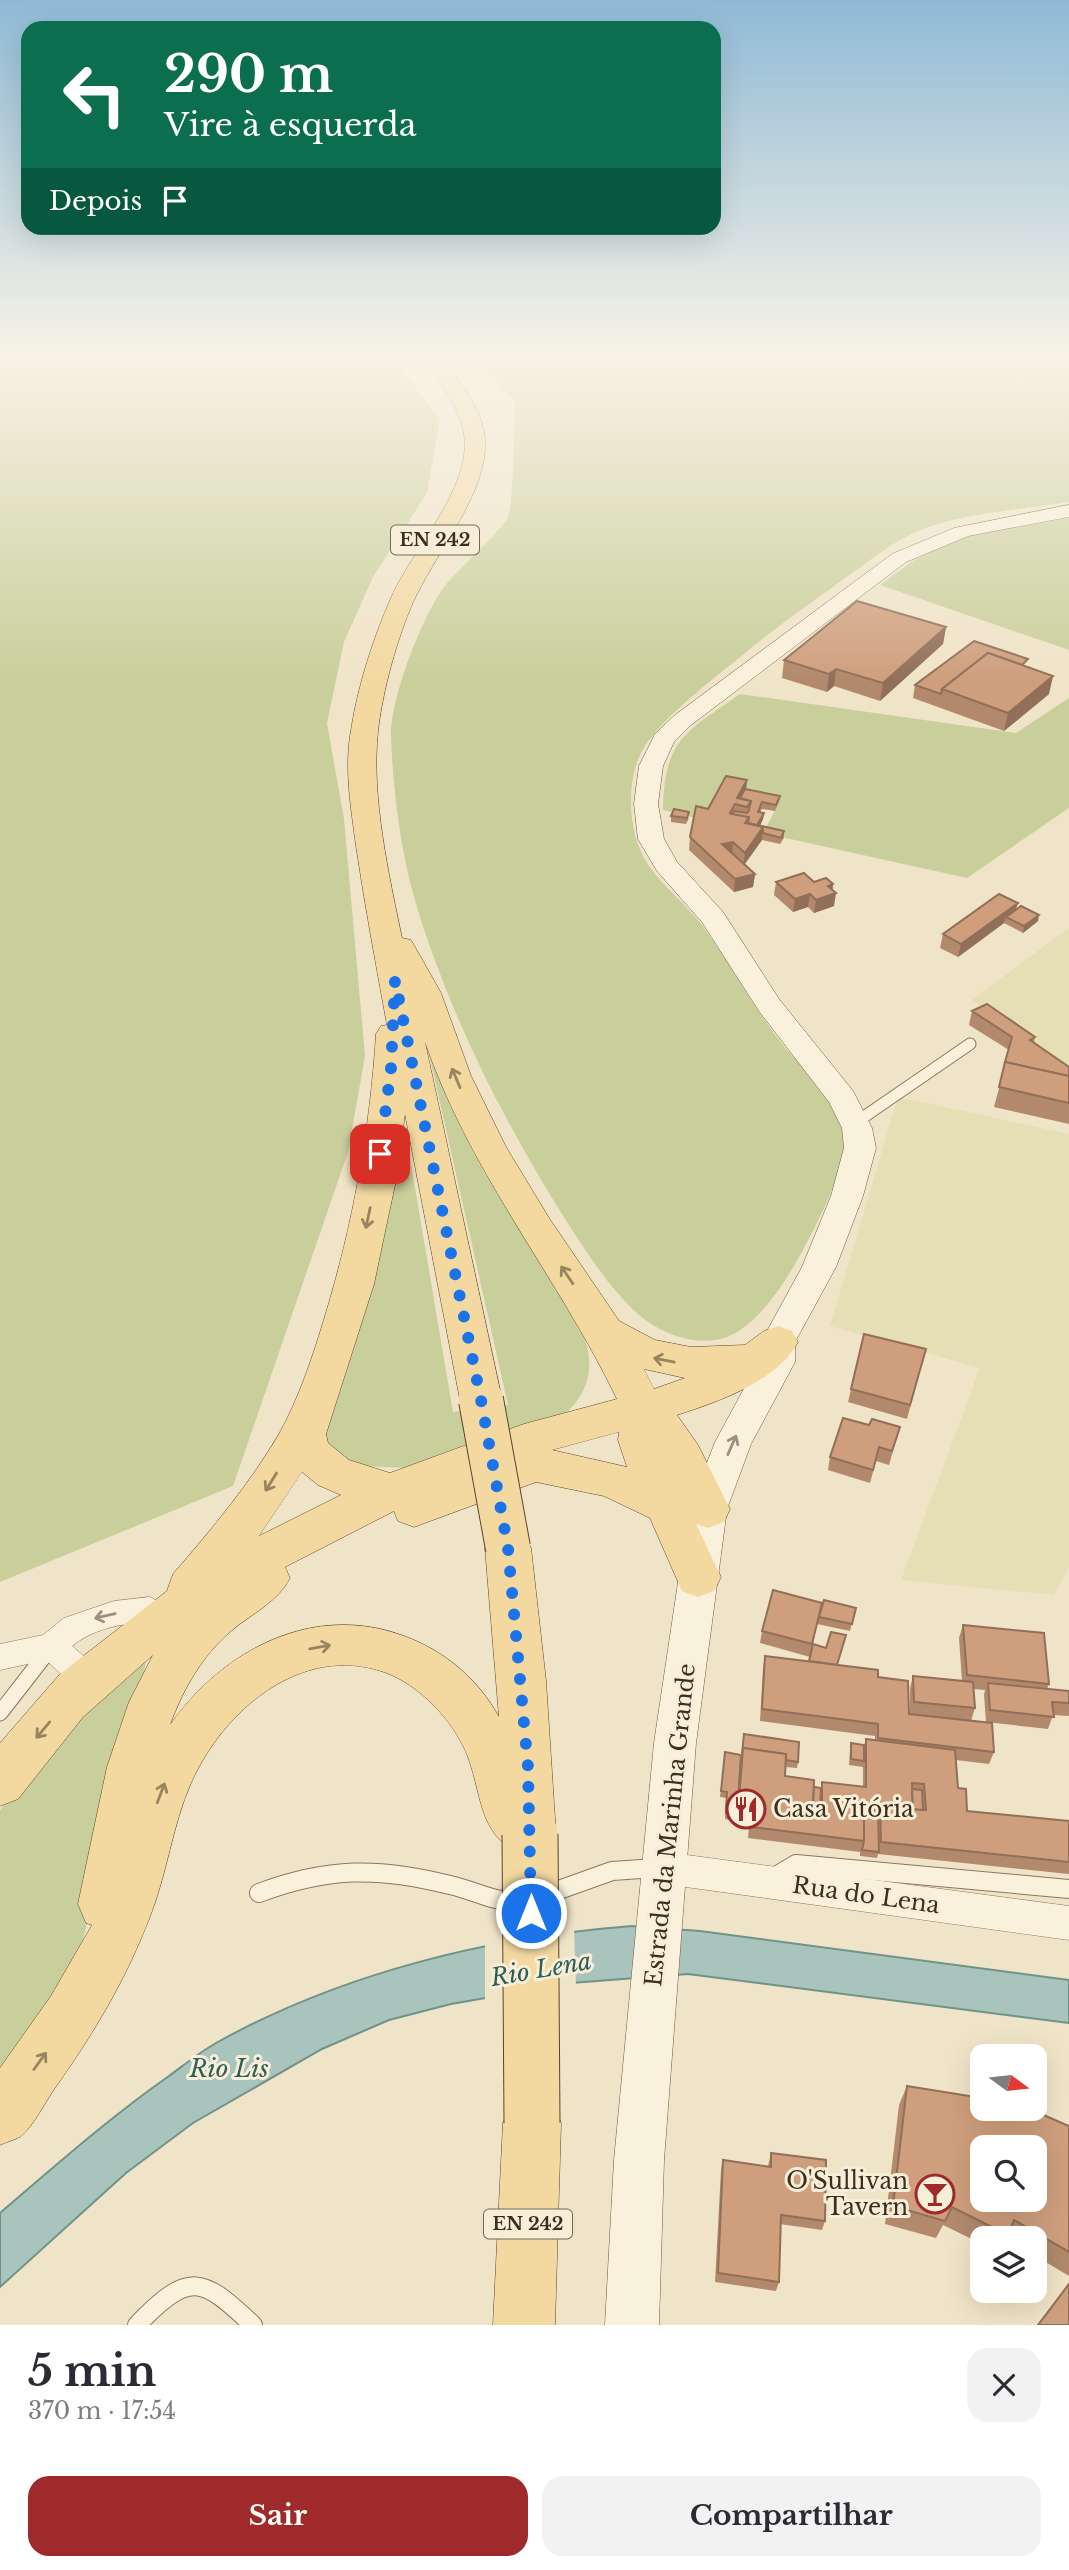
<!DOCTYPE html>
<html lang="pt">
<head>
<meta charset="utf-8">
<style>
  :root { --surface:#fff; --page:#f2f2f3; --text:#2b2b33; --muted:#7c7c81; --accent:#9e2a2b }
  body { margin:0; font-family:"Libre Baskerville",serif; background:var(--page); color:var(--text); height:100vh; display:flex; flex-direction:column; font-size:26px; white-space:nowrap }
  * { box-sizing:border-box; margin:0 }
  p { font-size:23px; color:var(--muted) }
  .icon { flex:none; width:38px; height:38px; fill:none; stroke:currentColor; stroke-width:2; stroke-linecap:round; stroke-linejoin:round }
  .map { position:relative; height:2325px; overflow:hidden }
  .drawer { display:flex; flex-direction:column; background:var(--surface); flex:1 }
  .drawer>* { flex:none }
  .top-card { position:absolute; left:21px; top:21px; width:700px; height:214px; border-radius:21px; box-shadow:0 7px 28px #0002; background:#0b6e4f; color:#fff; overflow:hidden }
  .needle { width:46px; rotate:105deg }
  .fabs { position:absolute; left:970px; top:2044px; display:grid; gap:14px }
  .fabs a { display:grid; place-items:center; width:77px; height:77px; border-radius:14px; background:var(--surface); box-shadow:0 7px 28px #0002; font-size:35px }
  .pin { position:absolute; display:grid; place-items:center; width:60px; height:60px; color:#fff; margin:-30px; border-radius:14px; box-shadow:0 4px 10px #0006 }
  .me { position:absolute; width:77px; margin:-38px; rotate:0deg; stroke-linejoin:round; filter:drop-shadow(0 0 5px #0008) }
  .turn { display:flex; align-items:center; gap:24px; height:147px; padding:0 28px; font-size:32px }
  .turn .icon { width:91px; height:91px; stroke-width:2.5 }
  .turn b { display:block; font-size:49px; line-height:60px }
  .then { display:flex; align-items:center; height:66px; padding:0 28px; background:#0003; gap:14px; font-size:26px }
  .round { display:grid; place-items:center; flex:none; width:74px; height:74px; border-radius:21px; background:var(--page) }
  .headline { display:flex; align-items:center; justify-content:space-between; height:119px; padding:0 28px }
  h1 { font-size:42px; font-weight:700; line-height:52px }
  .action { display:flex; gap:14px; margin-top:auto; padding:14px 28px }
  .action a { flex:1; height:80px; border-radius:21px; background:var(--accent); color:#fff; font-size:28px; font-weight:700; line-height:80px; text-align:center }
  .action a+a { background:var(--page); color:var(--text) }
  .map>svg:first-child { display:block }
  .farmland { fill:#e6deb5 }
  .green { fill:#c9cf9b }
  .water { fill:#a9c4bc; stroke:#6f938a; stroke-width:2 }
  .pier { fill:#f0e4c8 }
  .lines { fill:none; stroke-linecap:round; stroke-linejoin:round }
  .lane-far2-casing { stroke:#8d765c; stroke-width:13 }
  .lane-far1-casing { stroke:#8d765c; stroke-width:17 }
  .lane-casing { stroke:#8d765c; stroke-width:20 }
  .street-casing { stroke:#8d765c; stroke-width:1 }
  .secondary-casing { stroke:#6f573f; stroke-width:1 }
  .primary-casing { stroke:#5b4430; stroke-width:1 }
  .lane-far2 { stroke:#faf1dc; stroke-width:11 }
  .lane-far1 { stroke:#faf1dc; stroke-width:15 }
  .lane { stroke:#faf1dc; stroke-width:18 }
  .street { fill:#faf1dc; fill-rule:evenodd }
  .secondary { fill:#faf1dc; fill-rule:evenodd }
  .primary { fill:#f3d9a0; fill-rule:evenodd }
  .primary-bridge-far1-casing { stroke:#5b4430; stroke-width:46; stroke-linecap:butt }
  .primary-bridge-casing { stroke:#5b4430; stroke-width:57; stroke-linecap:butt }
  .primary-bridge-far1 { stroke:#f3d9a0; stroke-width:44 }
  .primary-bridge { stroke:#f3d9a0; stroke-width:55 }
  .wall { fill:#b2896c }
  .shaded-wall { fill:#916f58 }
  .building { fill:#cf9f7d; stroke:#916f58; stroke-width:2; fill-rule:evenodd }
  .oneway { stroke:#988460 }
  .oneway2 { stroke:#9c907e }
  .route { stroke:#1a73e8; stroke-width:12; stroke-dasharray:0 21.6 }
  .labels { text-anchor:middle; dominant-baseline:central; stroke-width:6; stroke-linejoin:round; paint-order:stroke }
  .shield { fill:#f7eed8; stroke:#756857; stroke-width:2 }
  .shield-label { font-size:18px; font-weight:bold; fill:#3d2e20 }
  .near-poi-label { font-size:23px; fill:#3d2e20; stroke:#f7eed8; text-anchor:start }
  .near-street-label { font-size:23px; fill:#3d2e20; stroke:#f7eed8 }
  .near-water-label { font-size:24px; font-style:italic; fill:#2f5d5a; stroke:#f7eed8 }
</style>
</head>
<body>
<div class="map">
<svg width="1069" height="2325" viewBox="0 0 1069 2325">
  <rect width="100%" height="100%" fill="#f0e4c8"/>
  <g class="farmland">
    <polygon points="1069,928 1069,1072 972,1000"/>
    <polygon points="898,1097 1069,1134 1069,1566 1054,1595 901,1580 980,1368 830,1326"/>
  </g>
  <g class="green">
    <polygon points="0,356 391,356 440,419 427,493 373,577 344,642 327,723 344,819 365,1056 348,1152 233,1486 0,1582"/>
    <path d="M 471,356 L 1069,356 L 1069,502 C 1021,510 967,512 921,530 C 895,540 874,558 852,573 C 818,598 783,622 750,649 C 720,674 658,719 641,753 C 627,781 628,825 642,854 C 656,882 684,901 702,925 C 730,963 751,1004 780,1041 C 799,1066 833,1092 842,1124 C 849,1150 837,1179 827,1202 C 807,1244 769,1324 724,1338 C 695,1347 659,1333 638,1314 C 610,1289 587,1253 567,1222 C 504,1123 447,1010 414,897 C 400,847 393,789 391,737 C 390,700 422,615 445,586 C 460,567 498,535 508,517 C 514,504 514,422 515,401 Z"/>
    <polygon points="1069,518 1069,650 880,585 914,560 963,537"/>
    <path d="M 740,694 L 1016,733 L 1069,698 L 1069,808 L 967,878 L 763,833 L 779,803 L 707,821 L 663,810 C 664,739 686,732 740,694 Z"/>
    <path d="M 427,1045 L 582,1331 C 595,1363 591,1390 566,1413 L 409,1468 L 362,1466 L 343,1459 L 324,1438 L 401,1105 L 453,1412 L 508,1405 Z"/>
    <polygon points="149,1648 103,1862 80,1951 0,2082 0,1810 32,1770"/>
  </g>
  <path class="water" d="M 632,1926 L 700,1931 L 1069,1980 L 1069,2023 L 688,1974 L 571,1983 L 451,2004 L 389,2020 L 322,2049 L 193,2123 L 126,2173 L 0,2287 L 0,2213 C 55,2166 109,2118 169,2076 C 184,2065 200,2052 216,2043 C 342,1973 489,1937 632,1926 Z"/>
  <polygon class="pier" points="574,1928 576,1986 485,2002 485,1943"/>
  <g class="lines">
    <defs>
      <polyline id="lane-far2" points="855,1123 970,1044"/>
      <polyline id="lane-far1" points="0,1713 49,1650"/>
      <g id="lane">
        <polyline points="776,1876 796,1864 1069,1889"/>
        <path d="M 259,1893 C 328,1867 379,1867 450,1885 C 473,1890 494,1902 518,1902"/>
        <polyline points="542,1896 612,1871 656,1868"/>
        <path d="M 137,2325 C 190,2270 202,2277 253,2325"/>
      </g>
      <g id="street">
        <path d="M 150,1597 L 174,1610 L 178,1619 L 174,1628 L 164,1632 C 157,1629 149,1624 143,1623 C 119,1623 90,1631 72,1646 L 99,1669 L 103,1679 L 99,1689 L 88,1693 L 77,1689 L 46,1660 L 0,1670 L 0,1644 L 43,1635 L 64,1618 L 114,1601 Z"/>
        <polygon points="664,1852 1069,1906 1069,1940 664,1884 653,1879 648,1868 653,1857"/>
      </g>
      <polygon id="secondary" points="1069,505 1069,517 968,536 906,562 691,725 674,742 663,766 658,804 664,839 677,862 723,912 779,999 853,1091 872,1128 876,1148 863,1196 836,1267 795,1342 795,1362 751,1444 727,1509 696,1743 664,2160 659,2325 605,2325 614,2160 654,1743 689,1509 715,1442 759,1361 761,1342 802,1267 831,1196 844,1148 842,1128 829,1102 759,1011 702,922 657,871 638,839 634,804 639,766 655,734 675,715 892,554 954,528"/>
      <g id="primary">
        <path d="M 422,356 L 441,356 C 457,381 484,409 485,440 C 488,491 439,549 417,594 C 399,630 382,692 378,732 C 371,797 389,875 402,938 L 411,940 L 441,993 L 471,1076 L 506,1147 L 549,1218 L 619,1321 L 655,1340 L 691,1347 L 745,1345 L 764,1331 L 778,1326 L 792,1331 L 798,1342 C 777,1382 717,1402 677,1415 L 698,1445 L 730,1509 L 724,1522 L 708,1528 L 696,1524 L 721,1577 L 714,1591 L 698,1597 L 682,1591 L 650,1518 L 604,1496 L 536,1482 L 414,1527 L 398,1521 L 394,1511 L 285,1567 L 290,1578 C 278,1602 251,1614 231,1631 C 202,1656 183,1689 170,1725 C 223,1650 313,1602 404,1636 C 445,1651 478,1679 499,1717 L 485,1548 L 492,1534 L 508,1529 L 524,1534 L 531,1548 L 546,1681 L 556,1834 L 548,1852 L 530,1859 C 478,1838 484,1802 468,1757 C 455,1722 419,1684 384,1672 C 301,1643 223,1711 191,1783 C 172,1826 167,1875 149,1919 C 126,1979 94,2033 57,2085 C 46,2100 34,2126 20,2137 C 14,2140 6,2142 0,2145 L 0,2068 L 51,1996 L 92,1925 L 86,1923 L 78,1904 L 107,1767 L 129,1702 L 153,1655 L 83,1717 L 18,1799 L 0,1806 L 0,1743 L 60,1674 L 167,1591 L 173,1574 C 211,1530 249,1485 279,1434 C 299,1398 313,1356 325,1316 C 353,1224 370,1130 376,1034 L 381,1026 L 387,1025 C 376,965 365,906 356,846 C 351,808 344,769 351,730 C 358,685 373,639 391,598 C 411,551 472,488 464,435 C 460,406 438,381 422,356 ZM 425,1042 C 471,1175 557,1275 617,1399 L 524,1424 L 390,1473 L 349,1460 L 328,1443 L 326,1434 L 374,1284 L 396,1180 L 405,1114 L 460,1400 L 466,1412 L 481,1417 L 496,1412 L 502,1400 ZM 644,1369 L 685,1378 L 654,1389 ZM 619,1432 L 618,1440 L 627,1467 L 552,1450 ZM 302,1472 L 318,1485 L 341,1495 L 259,1536 Z"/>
        <polygon points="532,2094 552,2103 561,2123 555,2325 493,2325 503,2123 512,2103"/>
      </g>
    </defs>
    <use href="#lane-far2" class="lane-far2-casing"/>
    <use href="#lane-far1" class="lane-far1-casing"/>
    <use href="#lane" class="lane-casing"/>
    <use href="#street" class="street-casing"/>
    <use href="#secondary" class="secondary-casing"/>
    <use href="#primary" class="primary-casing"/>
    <use href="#lane-far2" class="lane-far2"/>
    <use href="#lane-far1" class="lane-far1"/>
    <use href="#lane" class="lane"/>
    <use href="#street" class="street"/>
    <use href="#secondary" class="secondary"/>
    <use href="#primary" class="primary"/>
    <defs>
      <polyline id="primary-bridge-far1" points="481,1400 508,1548"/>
      <polyline id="primary-bridge" points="530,1834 532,2123"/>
    </defs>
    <use href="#primary-bridge-far1" class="primary-bridge-far1-casing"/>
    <use href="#primary-bridge" class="primary-bridge-casing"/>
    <use href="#primary-bridge-far1" class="primary-bridge-far1"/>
    <use href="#primary-bridge" class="primary-bridge"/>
  </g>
  <g class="wall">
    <polygon points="946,627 943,644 880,701 834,686 827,692 782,678 784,660"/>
    <polygon points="1027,667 1049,694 1004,731 913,698 915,685"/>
    <polygon points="746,790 780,796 779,802 775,811 762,809 760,812 764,813 763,819 760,826 784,831 784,838 780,844 762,840 745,864 755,874 753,887 734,892 689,850 690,837 708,809"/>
    <polygon points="671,816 689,818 686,824 671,822"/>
    <polygon points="776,882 814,882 833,884 832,890 834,906 814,913 808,907 793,912 774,895"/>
    <polygon points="1016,909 1038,921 1023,933 1004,923 958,957 940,948 943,934"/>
    <polygon points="972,1011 1035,1037 1034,1043 1069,1067 1069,1124 994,1107 1009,1050 969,1025"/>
    <polygon points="864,1334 926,1349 907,1419 848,1402"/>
    <polygon points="869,1425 900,1427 889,1465 876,1461 870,1483 828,1470 830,1457"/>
    <polygon points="822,1603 856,1608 850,1631 817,1624 813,1644 838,1665 878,1677 909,1714 910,1714 910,1688 913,1676 962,1681 959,1638 963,1625 1049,1684 1047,1689 1069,1691 1069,1716 1053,1715 1048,1729 986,1722 984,1695 985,1690 973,1689 975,1708 971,1721 994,1752 989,1764 956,1760 958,1788 967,1811 1069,1821 1069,1874 878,1854 877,1858 860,1856 860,1852 748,1838 749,1826 736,1825 736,1820 736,1821 725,1819 726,1798 720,1797 725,1752 739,1790 744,1734 798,1762 797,1768 786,1767 785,1776 821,1788 822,1782 863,1787 863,1767 849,1765 850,1750 851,1743 864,1745 866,1739 875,1740 875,1736 760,1721 763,1668 765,1656 809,1661 810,1657 760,1643 762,1631"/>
    <polygon points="907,2086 1069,2126 1069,2276 1034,2255 1034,2238 982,2238 982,2244 943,2225 936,2238 885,2224 899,2105"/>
    <polygon points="771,2153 825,2221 822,2230 780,2224 779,2282 776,2291 715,2282 721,2170 723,2160 768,2166"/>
  </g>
  <g class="shaded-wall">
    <polygon points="946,627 943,644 880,701 883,683"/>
    <polygon points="836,669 834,686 827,692 829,674"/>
    <polygon points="1053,676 1049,694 1004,731 1008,713"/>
    <polygon points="747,780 746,792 737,804 737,798"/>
    <polygon points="764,813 763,819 757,832 757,825"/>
    <polygon points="763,827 762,840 743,866 745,853"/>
    <polygon points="733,842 732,855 722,844"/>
    <polygon points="755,874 753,887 734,892 735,879"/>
    <polygon points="833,884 832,895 836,893 834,906 814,913 816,900 828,886"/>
    <polygon points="810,894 808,907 793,912 795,899"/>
    <polygon points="1018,903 1014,916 1006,917 1004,923 958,957 961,944"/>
    <polygon points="1039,915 1038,921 1023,933 1024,926"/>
  </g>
  <g class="building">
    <polygon points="857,601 946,627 883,683 836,669 829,674 784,660"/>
    <polygon points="974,641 1028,659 1022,665 988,653 942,689 941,694 915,685"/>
    <polygon points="988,653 1053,676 1008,713 942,689"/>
    <polygon points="726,776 747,780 737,798 751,801 747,807 735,804 730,813 749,817 745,823 763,827 745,853 733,842 722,844 755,874 735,879 690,837 696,806 708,809"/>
    <polygon points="745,789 780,796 776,805 762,802 758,812 764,813 757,825 748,823 749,817 732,814 734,811 747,813 749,810 751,801 740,798"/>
    <polygon points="674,809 689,812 687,818 671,816"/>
    <polygon points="757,825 784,831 781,838 763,833 763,827"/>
    <polygon points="804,873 814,882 826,878 833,884 828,886 836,893 816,900 810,894 795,899 776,882"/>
    <polygon points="999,894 1018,903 961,944 943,934"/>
    <polygon points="1021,906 1039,915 1024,926 1006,917"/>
    <polygon points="987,1004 1035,1037 1030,1040 1069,1067 1069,1076 1005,1062 1012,1037 972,1011"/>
    <polygon points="1005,1062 1069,1076 1069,1103 999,1087"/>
    <polygon points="864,1334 926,1349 910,1405 851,1389"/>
    <polygon points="843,1418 869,1425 872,1419 900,1427 892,1451 879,1447 873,1470 830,1457"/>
    <polygon points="773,1590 822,1603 812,1644 762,1631"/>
    <polygon points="824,1600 856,1608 852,1624 819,1617"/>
    <polygon points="963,1625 1044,1633 1049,1684 967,1675"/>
    <polygon points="831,1632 846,1635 837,1665 809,1661 813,1644 826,1648"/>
    <polygon points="765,1656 878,1670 878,1677 908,1681 909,1714 992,1723 994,1752 878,1738 878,1724 762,1709"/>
    <polygon points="913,1676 973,1682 975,1708 914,1702"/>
    <polygon points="988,1683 1069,1691 1069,1703 1052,1702 1054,1717 990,1710"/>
    <polygon points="744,1734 799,1742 798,1762 786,1760 786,1754 743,1748 742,1754"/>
    <path d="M 866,1739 L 955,1750 L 958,1788 L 966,1789 L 967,1811 L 1069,1821 L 1069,1862 L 881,1842 L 880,1805 L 864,1803 L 864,1841 L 751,1827 L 752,1815 L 738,1813 L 743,1748 L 786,1754 L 785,1776 L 814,1780 L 813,1808 L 822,1809 L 822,1782 L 866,1787 ZM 912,1783 L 924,1784 L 926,1810 L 913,1809 Z"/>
    <polygon points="851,1743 864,1745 864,1761 851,1759"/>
    <polygon points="725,1752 741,1755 737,1815 726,1813 727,1792 721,1791"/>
    <polygon points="814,1787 821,1788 820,1809 813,1808"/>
    <polygon points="912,1789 922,1790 923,1810 913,1809"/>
    <polygon points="864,1809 878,1811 879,1852 862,1850 864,1841"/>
    <path d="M 907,2086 L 982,2098 L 982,2109 L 1030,2109 L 1069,2126 L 1069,2252 L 1014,2220 L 1008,2235 L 952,2207 L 945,2221 L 893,2206 ZM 982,2147 L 1034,2147 L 1034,2200 L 982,2200 Z"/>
    <polygon points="771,2153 826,2160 825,2221 781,2215 779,2282 718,2273 723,2160 771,2167"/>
    <polygon points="1069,2284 1069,2325 1038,2325"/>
  </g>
  <defs><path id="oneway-shaft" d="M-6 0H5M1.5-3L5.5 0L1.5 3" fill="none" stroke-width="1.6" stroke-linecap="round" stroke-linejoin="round" transform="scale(1.75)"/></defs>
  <g class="oneway">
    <use href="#oneway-shaft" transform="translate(456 1078) rotate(-113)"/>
    <use href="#oneway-shaft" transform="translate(368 1218) rotate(102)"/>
    <use href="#oneway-shaft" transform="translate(567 1275) rotate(-124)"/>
    <use href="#oneway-shaft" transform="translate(664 1360) rotate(-169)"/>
    <use href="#oneway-shaft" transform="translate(271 1482) rotate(122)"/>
    <use href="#oneway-shaft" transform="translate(320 1647) rotate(-10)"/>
    <use href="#oneway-shaft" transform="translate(43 1730) rotate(130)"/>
    <use href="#oneway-shaft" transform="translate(161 1793) rotate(-69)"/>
    <use href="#oneway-shaft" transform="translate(40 2061) rotate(-54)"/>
  </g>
  <g class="oneway2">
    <use href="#oneway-shaft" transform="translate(732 1445) rotate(-66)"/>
    <use href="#oneway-shaft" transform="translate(105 1616) rotate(167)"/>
  </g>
  <linearGradient id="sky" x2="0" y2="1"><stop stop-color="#8fbad6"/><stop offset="0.52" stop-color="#f8f3e6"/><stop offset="1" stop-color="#f8f3e6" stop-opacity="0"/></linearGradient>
  <rect width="1069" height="681" fill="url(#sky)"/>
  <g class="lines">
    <polyline class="route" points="380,1154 391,1068 395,980 481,1400 508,1548 528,1767 531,1913"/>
  </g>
  <defs>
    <symbol id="restaurant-ring" viewBox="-11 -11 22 22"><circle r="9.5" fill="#f7eed8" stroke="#9e2a2b" stroke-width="1.5"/><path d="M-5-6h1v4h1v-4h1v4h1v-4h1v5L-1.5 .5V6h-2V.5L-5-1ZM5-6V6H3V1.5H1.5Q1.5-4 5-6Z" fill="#9e2a2b"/></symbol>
    <symbol id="bar-ring" viewBox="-11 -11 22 22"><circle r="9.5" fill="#f7eed8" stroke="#9e2a2b" stroke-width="1.5"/><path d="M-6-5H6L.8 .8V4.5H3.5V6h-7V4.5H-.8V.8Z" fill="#9e2a2b"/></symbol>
  </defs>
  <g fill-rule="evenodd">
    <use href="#restaurant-ring" x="724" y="1787" width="44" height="44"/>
    <use href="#bar-ring" x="913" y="2172" width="44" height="44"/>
  </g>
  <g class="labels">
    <g class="shield">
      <rect x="391" y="525.5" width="88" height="29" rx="5"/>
      <rect x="484" y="2209.5" width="88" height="29" rx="5"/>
    </g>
    <g class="shield-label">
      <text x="435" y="540">EN 242</text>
      <text x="528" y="2224">EN 242</text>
    </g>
    <g class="near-poi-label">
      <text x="773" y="1809">Casa Vitória</text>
      <text x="908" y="2181" text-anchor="end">O'Sullivan<tspan x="908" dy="26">Tavern</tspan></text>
    </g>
    <g class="near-street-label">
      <text transform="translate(670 1825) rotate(-84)">Estrada da Marinha Grande</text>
      <text transform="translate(866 1895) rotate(8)">Rua do Lena</text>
    </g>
    <g class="near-water-label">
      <text transform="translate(541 1969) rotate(-10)">Rio Lena</text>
      <text x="229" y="2068">Rio Lis</text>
    </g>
  </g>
</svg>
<div class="fabs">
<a><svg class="needle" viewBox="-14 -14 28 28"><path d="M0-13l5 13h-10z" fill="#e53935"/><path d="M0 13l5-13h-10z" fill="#7c7c81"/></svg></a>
<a><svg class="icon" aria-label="search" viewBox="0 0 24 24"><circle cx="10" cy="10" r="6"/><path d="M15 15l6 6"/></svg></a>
<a><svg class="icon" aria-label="layers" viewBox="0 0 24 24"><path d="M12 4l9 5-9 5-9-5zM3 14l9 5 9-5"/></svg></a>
</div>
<div class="pin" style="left:380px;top:1154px;background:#d93025"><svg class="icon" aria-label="arrive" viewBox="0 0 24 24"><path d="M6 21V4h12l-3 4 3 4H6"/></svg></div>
<svg class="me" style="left:531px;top:1913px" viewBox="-20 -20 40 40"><circle r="17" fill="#1a73e8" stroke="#fff" stroke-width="3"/><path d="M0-11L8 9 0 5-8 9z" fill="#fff"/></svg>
<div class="top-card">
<div class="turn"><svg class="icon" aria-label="left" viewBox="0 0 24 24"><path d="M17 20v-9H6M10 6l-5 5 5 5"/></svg><div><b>290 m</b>Vire à esquerda</div></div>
<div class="then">Depois<svg class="icon" aria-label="arrive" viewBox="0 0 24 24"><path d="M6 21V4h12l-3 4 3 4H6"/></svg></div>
</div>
</div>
<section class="drawer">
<div class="headline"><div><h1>5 min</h1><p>370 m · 17:54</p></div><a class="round"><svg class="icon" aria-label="close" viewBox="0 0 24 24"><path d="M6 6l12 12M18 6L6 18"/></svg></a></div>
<div class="action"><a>Sair</a><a>Compartilhar</a></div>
</section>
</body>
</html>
